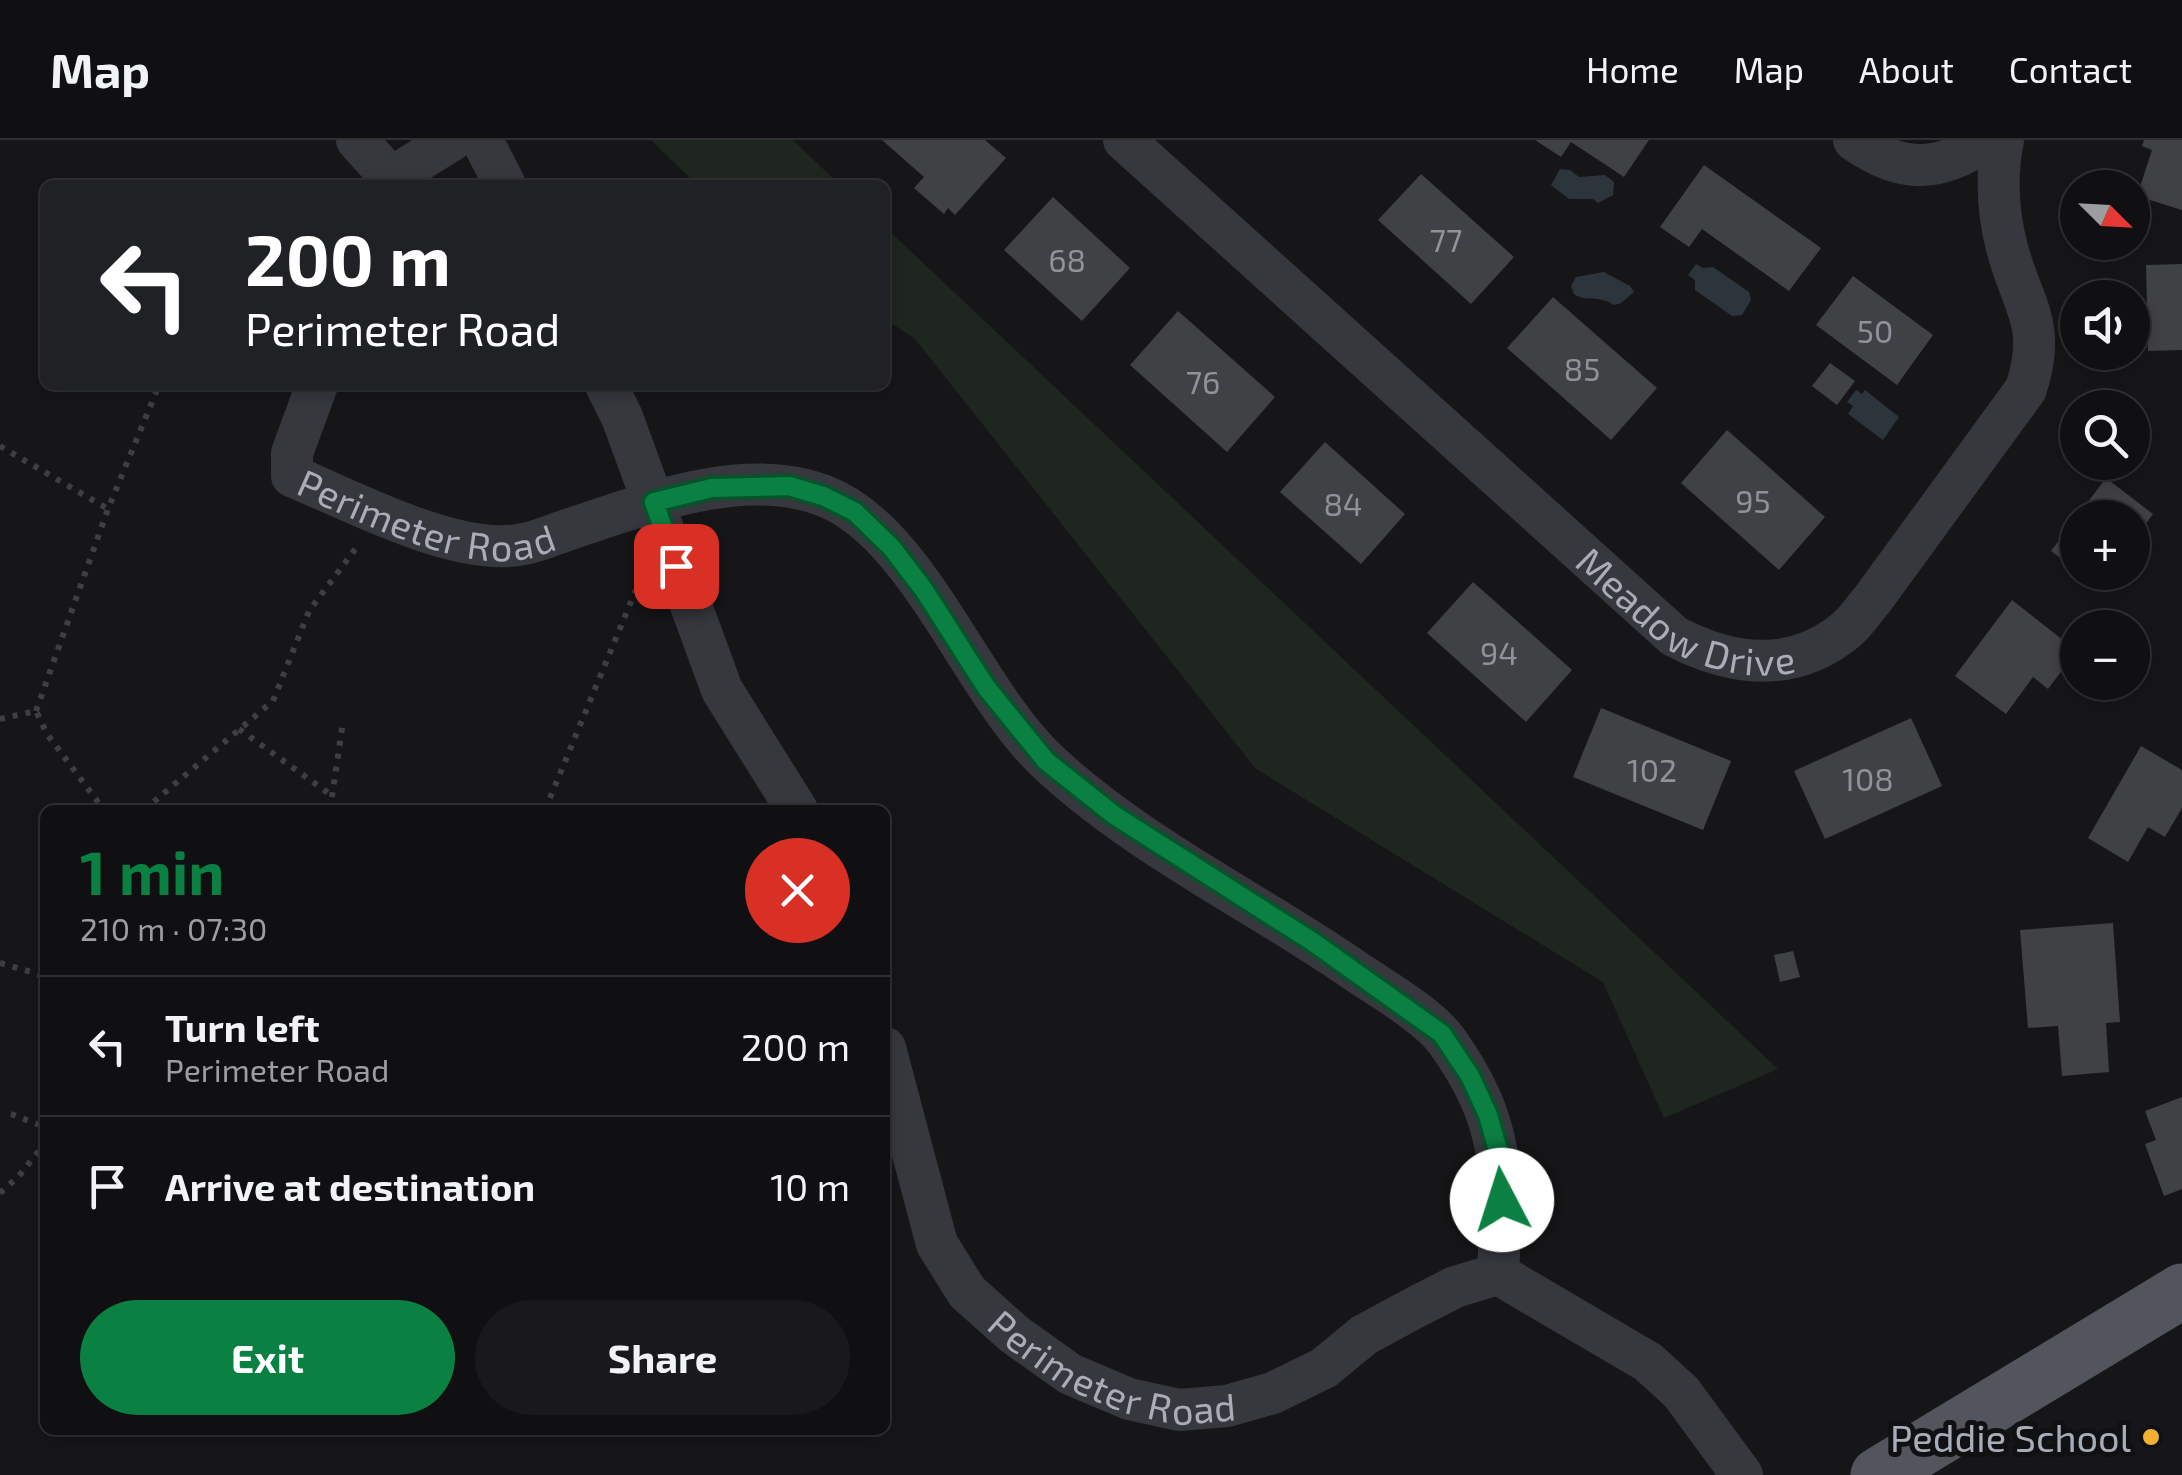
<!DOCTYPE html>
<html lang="en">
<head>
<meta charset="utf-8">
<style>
  :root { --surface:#101012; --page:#19191b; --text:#f1f3f6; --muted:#9c9d9f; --line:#303032; --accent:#0b8043 }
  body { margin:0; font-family:"Exo 2",sans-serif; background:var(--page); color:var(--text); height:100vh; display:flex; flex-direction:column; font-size:38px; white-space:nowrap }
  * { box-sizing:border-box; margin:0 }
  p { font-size:32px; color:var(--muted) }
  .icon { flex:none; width:55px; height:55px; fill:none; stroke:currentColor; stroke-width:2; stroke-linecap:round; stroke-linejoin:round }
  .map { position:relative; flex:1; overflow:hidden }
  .side { position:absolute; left:40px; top:665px; width:850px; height:630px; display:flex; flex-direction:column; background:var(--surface); border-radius:15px; box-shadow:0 5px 15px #0003,0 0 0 2px var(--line) }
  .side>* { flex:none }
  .hud { position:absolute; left:40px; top:40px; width:850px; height:210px; border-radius:15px; box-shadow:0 5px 15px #0003,0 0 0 2px var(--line); background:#202124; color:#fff; overflow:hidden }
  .needle { width:65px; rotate:114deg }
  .buttons { position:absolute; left:2060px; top:30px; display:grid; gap:20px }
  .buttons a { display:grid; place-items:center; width:90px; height:90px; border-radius:50%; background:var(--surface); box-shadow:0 5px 15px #0003,0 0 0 2px var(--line); font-size:50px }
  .pin { position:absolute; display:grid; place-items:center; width:85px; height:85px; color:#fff; margin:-42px; border-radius:20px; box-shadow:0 5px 15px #0006 }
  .me { position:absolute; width:110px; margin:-55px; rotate:355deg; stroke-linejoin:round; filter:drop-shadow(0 0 8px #0008) }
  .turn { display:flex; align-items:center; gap:35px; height:210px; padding:0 40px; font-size:45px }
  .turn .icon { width:130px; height:130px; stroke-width:2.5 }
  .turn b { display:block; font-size:70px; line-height:85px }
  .round { display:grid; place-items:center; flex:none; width:105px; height:105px; border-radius:52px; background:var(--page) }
  .overview { display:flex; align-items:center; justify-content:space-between; height:170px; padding:0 40px }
  h1 { font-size:60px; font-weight:700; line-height:75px; color:var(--accent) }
  .cta { display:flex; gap:20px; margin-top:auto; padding:20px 40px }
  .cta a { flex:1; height:115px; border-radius:60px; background:var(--accent); color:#fff; font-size:40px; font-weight:700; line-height:115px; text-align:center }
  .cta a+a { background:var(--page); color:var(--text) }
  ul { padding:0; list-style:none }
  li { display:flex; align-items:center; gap:30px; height:140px; padding:0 40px; border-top:2px solid var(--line) }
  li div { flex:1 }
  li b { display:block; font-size:38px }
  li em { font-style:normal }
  header { display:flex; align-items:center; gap:60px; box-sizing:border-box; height:140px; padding:0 50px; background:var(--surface); border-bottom:2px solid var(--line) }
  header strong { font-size:48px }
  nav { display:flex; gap:55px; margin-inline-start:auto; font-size:35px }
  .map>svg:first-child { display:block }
  .green { fill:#1e261f }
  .water { fill:#2c353c }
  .building { fill:#404145 }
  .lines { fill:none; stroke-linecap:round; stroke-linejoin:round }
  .path { stroke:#3d3f44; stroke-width:6; stroke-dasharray:5 8; stroke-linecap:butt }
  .minor { stroke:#37383d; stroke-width:42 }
  .major { stroke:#53555c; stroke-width:55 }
  .route-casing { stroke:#07532c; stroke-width:25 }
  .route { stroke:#0b8043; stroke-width:18 }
  .poi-dot { fill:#f2b134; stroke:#111113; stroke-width:4 }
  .labels { text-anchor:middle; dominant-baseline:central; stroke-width:10; stroke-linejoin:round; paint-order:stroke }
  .number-label { font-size:32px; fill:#8e929b }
  .street-label { font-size:38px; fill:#a8adb8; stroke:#111113 }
  .poi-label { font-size:38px; fill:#a8adb8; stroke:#111113; text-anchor:end }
</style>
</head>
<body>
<header>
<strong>Map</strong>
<nav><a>Home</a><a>Map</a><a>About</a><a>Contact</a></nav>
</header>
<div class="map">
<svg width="2182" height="1335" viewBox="0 0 2182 1335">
  <rect width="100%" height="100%" fill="#161618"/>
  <g class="green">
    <polygon points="651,0 793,0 840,45 697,45"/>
    <polygon points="885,87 1778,929 1664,978 1603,842 1256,629 915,199 885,179"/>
  </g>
  <g class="water">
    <polygon points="1560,29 1570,30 1579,37 1605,35 1614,42 1613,55 1598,63 1593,59 1569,59 1551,45"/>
    <polygon points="1696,124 1703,128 1713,127 1749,152 1751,160 1742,175 1732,176 1695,150 1695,140 1688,135"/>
    <path d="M 1604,132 L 1630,146 L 1634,152 L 1621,163 L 1614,165 C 1598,154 1587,163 1574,154 L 1571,146 L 1576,137 Z"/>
    <polygon points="1856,250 1862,254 1865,250 1899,277 1883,300 1848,274 1853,266 1847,262"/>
  </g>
  <g class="building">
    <polygon points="882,0 985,0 1006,18 955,75 948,68 944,74 914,48 924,37"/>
    <polygon points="1535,0 1649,0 1624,37 1571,2 1561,17"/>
    <polygon points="2144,0 2182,0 2182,70 2137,56 2152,10 2142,6"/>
    <polygon points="1704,25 1821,108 1789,151 1702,89 1689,107 1660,87"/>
    <polygon points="1421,34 1514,117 1471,164 1378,80"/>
    <polygon points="1053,57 1130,128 1082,181 1004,110"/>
    <polygon points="2182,124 2182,210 2148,211 2146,125"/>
    <polygon points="1853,136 1933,195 1897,245 1816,185"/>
    <polygon points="1553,157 1657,248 1611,300 1507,208"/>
    <polygon points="1178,171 1275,257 1227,312 1130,225"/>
    <polygon points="1830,223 1855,241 1837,265 1812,246"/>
    <polygon points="1727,290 1825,377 1779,430 1681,343"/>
    <polygon points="1325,302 1405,374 1361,424 1280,352"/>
    <polygon points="2106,338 2153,374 2132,402 2132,378 2078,378 2078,431 2051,411"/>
    <polygon points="1473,442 1572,530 1526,582 1427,493"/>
    <polygon points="2012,460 2077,511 2048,549 2033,537 2006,574 1955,536"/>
    <polygon points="1601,568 1731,621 1703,690 1573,637"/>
    <polygon points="1911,578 1942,646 1825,699 1794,631"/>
    <polygon points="2141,606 2182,630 2182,668 2165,697 2148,687 2128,722 2088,698"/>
    <polygon points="2113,783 2120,882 2106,883 2109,932 2062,936 2058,886 2028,888 2020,790"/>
    <polygon points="1793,811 1800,837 1780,842 1774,815"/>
    <polygon points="2182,957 2182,1049 2164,1056 2145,1004 2156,1000 2145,971"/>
  </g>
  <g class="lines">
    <g class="path">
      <polyline points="0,306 108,369"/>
      <polyline points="36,571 108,369 159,245"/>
      <polyline points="0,579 36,571 47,594 104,670"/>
      <polyline points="239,589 331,655"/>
      <polyline points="144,670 273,561 309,471 356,408"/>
      <polyline points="330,670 343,582"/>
      <polyline points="545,670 635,452 641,445"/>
      <polyline points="0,823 45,836"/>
      <polyline points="11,974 45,987"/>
      <polyline points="0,1053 19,1036 45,1003"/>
    </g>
    <g class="minor">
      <polyline points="357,0 391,38"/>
      <polyline points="482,0 505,45"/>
      <path id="s1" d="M 1124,0 L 1674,496 C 1731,526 1793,534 1846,490 C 1856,482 1864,469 1872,460 L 2026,249 C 2047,183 2023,168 2007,108 C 1998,73 1996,35 2003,0"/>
      <path d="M 1854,0 C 1902,34 1939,33 1987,0"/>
      <polyline points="389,45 391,38 452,0"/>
      <path id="s2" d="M 317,245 L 292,313 L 292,336 C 352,361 453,415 518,405 C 537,403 556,393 573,388 C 649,363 743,326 822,355 C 918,390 972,552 1048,622 C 1138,706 1254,761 1354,830 C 1382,849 1426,874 1446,900 C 1506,983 1503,1036 1498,1134"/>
      <polyline points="606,245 622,277 722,550 797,670"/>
      <path id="s3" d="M 885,908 L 937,1104 L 967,1152 L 1014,1194 L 1070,1234 L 1129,1259 L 1179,1270 L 1227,1266 L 1273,1253 L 1324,1228 L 1364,1195 L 1416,1167 L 1455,1147 L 1498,1134 L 1648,1222 L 1681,1252 L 1742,1335"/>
    </g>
    <polyline class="major" points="1878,1335 2182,1151"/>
  </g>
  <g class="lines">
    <defs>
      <polyline id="route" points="676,426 654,362 712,348 789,346 823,356 855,372 892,408 924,450 986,547 1046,621 1114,675 1313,802 1442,894 1470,936 1488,975 1499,1014 1502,1060"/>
    </defs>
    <use href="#route" class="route-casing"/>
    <use href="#route" class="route"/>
  </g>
  <circle class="poi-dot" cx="2151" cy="1297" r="10"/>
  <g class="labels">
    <g class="number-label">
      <text x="1446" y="99">77</text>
      <text x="1067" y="119">68</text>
      <text x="1875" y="190">50</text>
      <text x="1582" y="228">85</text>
      <text x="1203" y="241">76</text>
      <text x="1753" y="360">95</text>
      <text x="1343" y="363">84</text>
      <text x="1499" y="512">94</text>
      <text x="1652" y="629">102</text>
      <text x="1868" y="638">108</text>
    </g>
    <g class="street-label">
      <text stroke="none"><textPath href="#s2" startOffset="238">Perimeter Road</textPath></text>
      <text stroke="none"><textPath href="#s1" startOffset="742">Meadow Drive</textPath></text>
      <text stroke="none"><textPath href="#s3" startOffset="430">Perimeter Road</textPath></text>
    </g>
    <g class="poi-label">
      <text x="2131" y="1297">Peddie School</text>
    </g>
  </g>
</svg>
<div class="buttons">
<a><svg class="needle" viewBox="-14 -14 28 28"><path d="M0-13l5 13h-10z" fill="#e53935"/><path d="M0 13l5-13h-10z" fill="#9c9d9f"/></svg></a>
<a><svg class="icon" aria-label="sound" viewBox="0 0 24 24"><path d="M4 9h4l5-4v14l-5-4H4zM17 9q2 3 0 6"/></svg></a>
<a><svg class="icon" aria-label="search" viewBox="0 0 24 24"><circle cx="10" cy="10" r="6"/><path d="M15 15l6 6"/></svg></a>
<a>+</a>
<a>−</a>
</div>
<div class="pin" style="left:676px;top:426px;background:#d93025"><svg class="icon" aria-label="arrive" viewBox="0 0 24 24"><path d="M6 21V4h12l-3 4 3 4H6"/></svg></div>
<svg class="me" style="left:1502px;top:1060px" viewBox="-20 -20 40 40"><circle r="19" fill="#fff"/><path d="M0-13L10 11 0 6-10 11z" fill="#0b8043"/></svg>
<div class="hud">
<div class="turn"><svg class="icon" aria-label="left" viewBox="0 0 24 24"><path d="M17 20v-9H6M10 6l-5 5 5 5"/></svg><div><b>200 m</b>Perimeter Road</div></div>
</div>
<section class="side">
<div class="overview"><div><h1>1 min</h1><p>210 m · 07:30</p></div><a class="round" style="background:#d93025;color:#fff"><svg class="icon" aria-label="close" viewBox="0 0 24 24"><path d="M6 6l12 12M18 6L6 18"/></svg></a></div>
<ul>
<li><svg class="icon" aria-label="left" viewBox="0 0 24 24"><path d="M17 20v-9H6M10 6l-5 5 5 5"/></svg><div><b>Turn left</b><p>Perimeter Road</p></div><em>200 m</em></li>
<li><svg class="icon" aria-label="arrive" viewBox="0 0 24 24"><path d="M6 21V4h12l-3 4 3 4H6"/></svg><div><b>Arrive at destination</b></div><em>10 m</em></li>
</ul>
<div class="cta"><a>Exit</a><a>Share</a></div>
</section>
</div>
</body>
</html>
